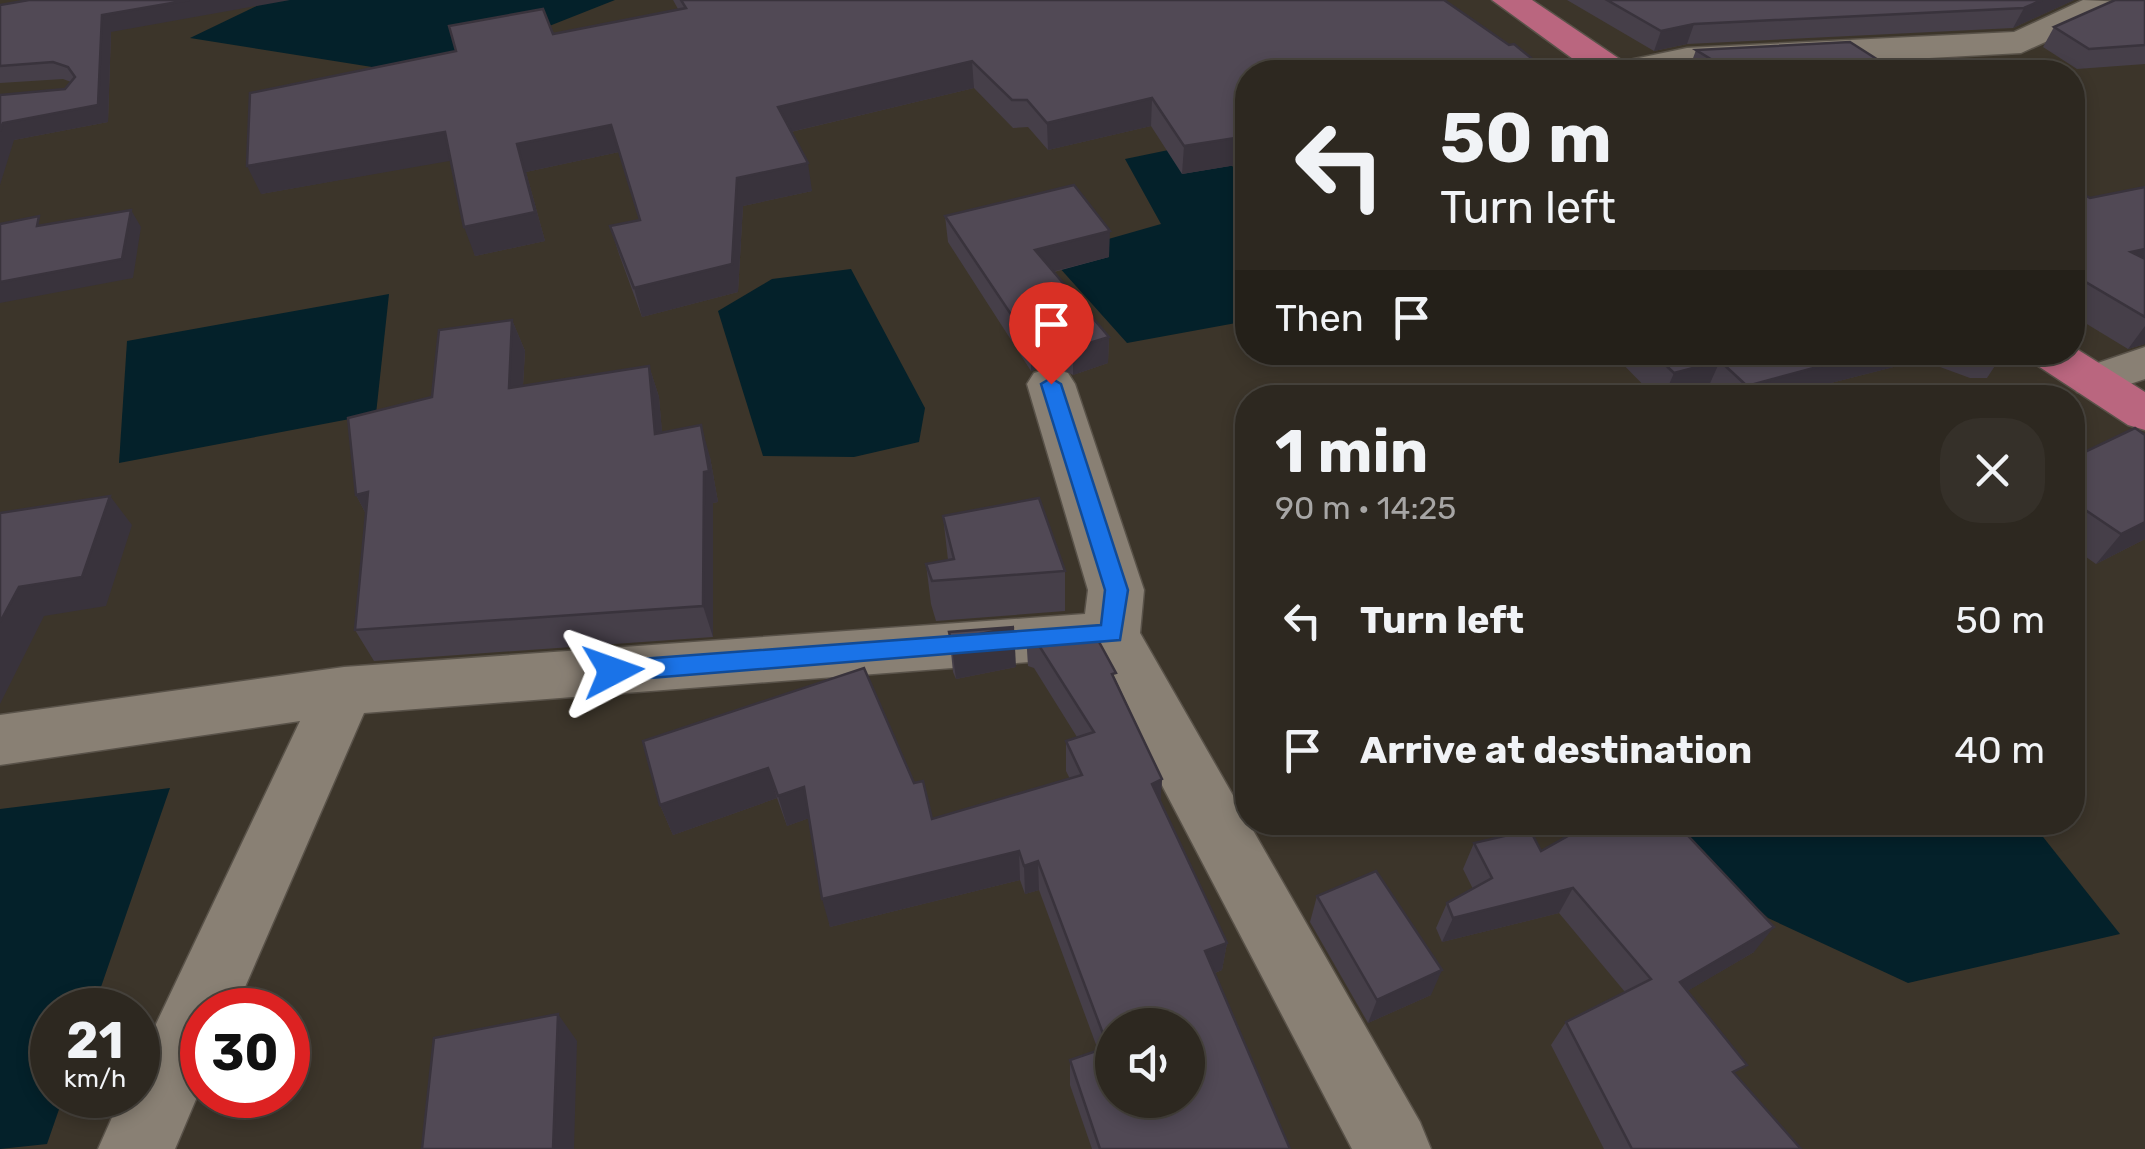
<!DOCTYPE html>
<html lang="en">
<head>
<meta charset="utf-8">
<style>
  :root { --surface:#2d2820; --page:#353029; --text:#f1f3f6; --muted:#a7a6a5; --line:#48443e }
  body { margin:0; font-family:Rubik,sans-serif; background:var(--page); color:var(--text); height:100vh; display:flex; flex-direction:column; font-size:38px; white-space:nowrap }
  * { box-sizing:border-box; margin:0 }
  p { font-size:32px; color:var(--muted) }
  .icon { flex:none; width:55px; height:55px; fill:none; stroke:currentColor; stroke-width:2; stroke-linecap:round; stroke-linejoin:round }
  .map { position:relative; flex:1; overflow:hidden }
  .details { position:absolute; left:1235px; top:385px; width:850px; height:450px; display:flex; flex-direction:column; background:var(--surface); border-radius:40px; box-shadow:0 5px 15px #0003,0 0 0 2px var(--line) }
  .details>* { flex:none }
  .banner { position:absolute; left:1235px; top:60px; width:850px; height:305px; border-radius:40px; box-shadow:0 5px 15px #0003,0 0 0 2px var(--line); background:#2d2820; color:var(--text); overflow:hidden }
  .fabs { position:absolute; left:1095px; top:1008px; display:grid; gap:20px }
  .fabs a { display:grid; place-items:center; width:110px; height:110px; border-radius:50%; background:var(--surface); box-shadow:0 5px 15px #0003,0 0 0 2px var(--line); font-size:50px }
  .speed { position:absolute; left:30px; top:988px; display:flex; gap:20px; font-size:50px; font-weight:700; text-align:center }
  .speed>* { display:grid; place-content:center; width:130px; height:130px; border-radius:50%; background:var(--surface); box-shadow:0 5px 15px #0003,0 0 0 2px var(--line); line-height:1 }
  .speed small { font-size:25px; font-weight:400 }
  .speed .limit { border:15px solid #d22; background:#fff; color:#111 }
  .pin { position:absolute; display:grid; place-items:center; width:85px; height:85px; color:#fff; margin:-102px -42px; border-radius:50% 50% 50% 0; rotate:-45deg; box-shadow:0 0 10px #0007 }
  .pin .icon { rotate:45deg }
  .me { position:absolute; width:110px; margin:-55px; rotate:86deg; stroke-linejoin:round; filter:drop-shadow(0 0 8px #0008) }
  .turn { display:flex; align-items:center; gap:35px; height:210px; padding:0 40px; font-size:45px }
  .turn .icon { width:130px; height:130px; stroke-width:2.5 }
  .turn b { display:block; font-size:70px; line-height:85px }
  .then { display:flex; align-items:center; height:95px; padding:0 40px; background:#0003; gap:20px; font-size:38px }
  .round { display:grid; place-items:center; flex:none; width:105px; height:105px; border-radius:40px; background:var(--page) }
  .head { display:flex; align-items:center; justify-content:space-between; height:170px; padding:0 40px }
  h1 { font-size:60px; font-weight:700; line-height:75px }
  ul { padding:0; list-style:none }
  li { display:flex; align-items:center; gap:30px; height:130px; padding:0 40px }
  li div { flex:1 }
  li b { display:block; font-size:38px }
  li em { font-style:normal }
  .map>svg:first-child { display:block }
  .water { fill:#04212a }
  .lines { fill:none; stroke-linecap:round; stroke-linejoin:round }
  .minor-casing { stroke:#595249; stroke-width:3 }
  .highway-casing { stroke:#595249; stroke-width:3 }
  .minor { fill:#898074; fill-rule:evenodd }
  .highway { fill:#ba667f; fill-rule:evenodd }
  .wall { fill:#463f49 }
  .shaded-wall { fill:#39333c }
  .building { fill:#514955; stroke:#39333c; stroke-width:2.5; fill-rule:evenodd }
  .route { fill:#1a73e8; stroke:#114b97; stroke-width:2.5 }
</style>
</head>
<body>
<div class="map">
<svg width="2145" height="1149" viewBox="0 0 2145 1149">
  <rect width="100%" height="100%" fill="#3c352a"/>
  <g class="water">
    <polygon points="269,0 615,0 534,32 466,92 372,67 190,38"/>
    <polygon points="1217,140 1247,191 1247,321 1127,343 1049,256 1161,224 1125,159"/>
    <polygon points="851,269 925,408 919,442 854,457 763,456 718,311 772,279"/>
    <polygon points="389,294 376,414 119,463 127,341"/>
    <polygon points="170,788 93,1010 52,1010 52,1095 64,1095 47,1144 0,1149 0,809"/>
    <polygon points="1666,823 2032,823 2120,934 1908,983 1768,918"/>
  </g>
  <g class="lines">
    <defs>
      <g id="minor">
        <polygon points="2083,0 2145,3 2142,7 2105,15 2021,53 1674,72 1605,72 1610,64 1687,48 2014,32"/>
        <polygon points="2145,347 2145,379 2094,396 2077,392 2070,381 2077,370"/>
        <polygon points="1051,368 1068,373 1075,384 1144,590 1140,633 1420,1122 1431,1149 1352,1149 1095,657 364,713 235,1010 202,1010 202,1085 175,1149 98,1149 122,1095 138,1095 138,1062 300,721 0,765 0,715 344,667 1085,614 1088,590 1027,384 1034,373"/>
      </g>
      <g id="highway">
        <polygon points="1492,0 1532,0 1627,64 1632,72 1591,72"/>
        <polygon points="2072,346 2145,392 2145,430 2128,425 2032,362 2026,352 2072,352"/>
      </g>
    </defs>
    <use href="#minor" class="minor-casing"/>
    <use href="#highway" class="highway-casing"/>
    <use href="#minor" class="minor"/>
    <use href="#highway" class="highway"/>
  </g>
  <g class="wall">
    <polygon points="673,0 1088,0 1248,72 1248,163 1182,174 1151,126 1048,150 1028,127 1013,128 974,88 791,132 812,191 743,206 738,292 642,317 619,254 610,226 640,220 619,152 526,172 545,241 475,256 450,160 261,194 553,34 678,9"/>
    <polygon points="1567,0 2074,0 2013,28 1687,44 1654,51"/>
    <polygon points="2145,0 2145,64 2077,69 2043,47 2054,27"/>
    <polygon points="0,5 111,32 108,122 14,140 0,95 65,89 71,82 63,79 0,83"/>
    <polygon points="1696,50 1897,72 1688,72"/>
    <polygon points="2145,187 2145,344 2128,349 2072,315 2072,188 2090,198"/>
    <polygon points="945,216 1109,257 1054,272 1109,337 1108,363 1073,375 1052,364 1031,371 948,242"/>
    <polygon points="512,320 525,351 523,386 649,366 659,397 662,433 710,457 718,502 713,503 713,637 374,661 355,630 366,514 356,495 432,397"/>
    <polygon points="1611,352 2004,352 1987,378 1970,378 1921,360 1823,385 1820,391 1795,398 1715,398 1707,390 1679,398 1656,398"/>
    <polygon points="2072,458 2145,539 2096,564 2072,547"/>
    <polygon points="943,516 1065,571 1065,611 936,621 931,604 926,564 948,560"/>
    <polygon points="1092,629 1162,779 1160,802 1227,943 1222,970 1215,973 1290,1149 1092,1149 1070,1085 1070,1060 1098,1050 1039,890 1025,894 1020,880 830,927 809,818 787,826 777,798 673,835 660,805 643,741 914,783 932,819 1070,779 1066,771 1066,741 1077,737 1034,668 1028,666 1026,634"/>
    <polygon points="949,632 1016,667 956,679 953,672"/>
    <polygon points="1474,843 1541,851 1754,952 1687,991 1736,1076 1801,1149 1604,1149 1551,1045 1566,1022 1625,992 1559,913 1442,942 1436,928 1447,903 1473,889 1463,869"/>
    <polygon points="1317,896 1431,995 1368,1023 1310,922"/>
  </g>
  <g class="shaded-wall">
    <polygon points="189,0 290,0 111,32 108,122 14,140 0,185 0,131 3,123 98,105 102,15"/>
    <polygon points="2042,0 2074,0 2013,28 2024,8"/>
    <polygon points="1694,24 1687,44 1654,51 1661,31"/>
    <polygon points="972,61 974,88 782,134 778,107"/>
    <polygon points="1152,98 1151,126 1048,150 1047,123"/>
    <polygon points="611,125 619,152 526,172 545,241 475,256 464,227 517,144"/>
    <polygon points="445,132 455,160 261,194 247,166"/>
    <polygon points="1248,136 1248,163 1182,174 1184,146"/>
    <polygon points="808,163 812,191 743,206 738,292 642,317 634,288 737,178"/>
    <polygon points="131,210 141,227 133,278 0,303 0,282"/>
    <polygon points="1110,231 1109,257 1036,276 1035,250"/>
    <polygon points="2145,249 2145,273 2131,252"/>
    <polygon points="512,320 525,351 521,419 509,388"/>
    <polygon points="2145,326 2145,344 2128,349"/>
    <polygon points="1109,337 1108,363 1073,375 1073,348"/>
    <polygon points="1052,338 1052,364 1031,371 1031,344"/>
    <polygon points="1854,352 1925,352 1921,360 1823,385 1820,391 1795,398 1742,398 1747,386"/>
    <polygon points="1720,361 1707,390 1679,398 1663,398 1674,373"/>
    <polygon points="649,366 659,397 665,466 655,434"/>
    <polygon points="701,425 710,457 718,502 713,503 713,637 703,606"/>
    <polygon points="368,492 373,527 356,495"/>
    <polygon points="110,496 132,525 106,606 44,616 0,704 0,622 19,587"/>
    <polygon points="2145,522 2145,539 2096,564 2121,534"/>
    <polygon points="1014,627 1016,667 956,679 951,640"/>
    <polygon points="768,768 777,798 673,835 660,805"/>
    <polygon points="1162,779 1160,809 1152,784"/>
    <polygon points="804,787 812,817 787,826 778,796"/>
    <polygon points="1019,851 1020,880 830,927 822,899"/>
    <polygon points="1038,861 1039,890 1025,894 1024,866"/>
    <polygon points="1573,888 1559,913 1442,942 1453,918"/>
    <polygon points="1774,927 1754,952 1662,1006 1680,982"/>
    <polygon points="1227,943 1222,970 1201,978 1205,951"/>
    <polygon points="1442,970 1431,995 1368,1023 1377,1000"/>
    <polygon points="558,1014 577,1041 574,1149 553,1149"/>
  </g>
  <g class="building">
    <polygon points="29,0 189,0 102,15 98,105 3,123 0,131 0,95 65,89 75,77 68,67 53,62 0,66 0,5"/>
    <polygon points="681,0 1444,0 1509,45 1514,44 1548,72 1248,72 1248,136 1184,146 1152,98 1047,123 1027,100 1012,100 972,61 778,107 808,163 737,178 732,264 634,288 610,226 640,220 611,125 517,144 535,212 464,227 445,132 247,166 250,93 456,51 449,26 543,9 553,34 686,8"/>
    <polygon points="1607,0 2042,0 2024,8 1694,24 1661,31"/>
    <polygon points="2115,0 2145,0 2145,45 2089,49 2054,27"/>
    <polygon points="1850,42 1897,72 1732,72 1696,50"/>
    <polygon points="1074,185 1110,231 1035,250 1109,337 1073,348 1052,338 1031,344 945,216"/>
    <polygon points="2145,187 2145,249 2131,252 2145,259 2145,317 2077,277 2072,279 2072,188 2090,198"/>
    <polygon points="131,210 122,259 0,282 0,224 39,216 37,226"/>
    <polygon points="512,320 509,388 649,366 655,434 701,425 709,471 704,472 703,606 355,630 368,492 356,495 348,418 432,397 439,330"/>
    <polygon points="1652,352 1854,352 1832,358 1836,362 1747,386 1720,361 1674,373"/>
    <polygon points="2135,428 2145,435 2145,522 2121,534 2072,501 2072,458"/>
    <polygon points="110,496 82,577 19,587 0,622 0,513"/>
    <polygon points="1039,498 1065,571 932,581 926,564 954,559 943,516"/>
    <polygon points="1014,627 951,640 949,632"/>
    <path d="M 1092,629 L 1116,673 L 1112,674 L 1162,779 L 1152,784 L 1227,943 L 1205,951 L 1290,1149 L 1100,1149 L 1070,1060 L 1108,1047 L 1038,861 L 1024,866 L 1019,851 L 822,899 L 804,787 L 778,796 L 768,768 L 660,805 L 643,741 L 864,668 L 914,783 L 923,781 L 932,819 L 1082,775 L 1066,741 L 1094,732 L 1033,636 L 1026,634 ZM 1112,1025 L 1188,1025 L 1188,1100 L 1112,1100 Z"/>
    <polygon points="1593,822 1675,822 1774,927 1680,982 1747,1065 1733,1072 1801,1149 1632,1149 1566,1022 1651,979 1573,888 1453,918 1447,903 1492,878 1474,843 1530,830 1541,851"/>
    <polygon points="1376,871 1442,970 1377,1000 1317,896"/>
    <polygon points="558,1014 553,1149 422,1149 434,1038"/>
  </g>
  <polygon class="route" points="1051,378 1061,384 1128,590 1120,640 613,681 604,678 601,671 604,664 613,661 1101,625 1105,590 1041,384"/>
</svg>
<div class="fabs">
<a><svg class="icon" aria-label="sound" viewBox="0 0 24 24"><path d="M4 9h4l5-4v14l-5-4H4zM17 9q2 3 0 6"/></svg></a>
</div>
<div class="speed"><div>21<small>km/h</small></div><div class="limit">30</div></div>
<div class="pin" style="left:1051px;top:384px;background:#d93025"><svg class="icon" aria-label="arrive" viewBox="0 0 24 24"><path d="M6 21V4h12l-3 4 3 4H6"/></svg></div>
<svg class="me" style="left:613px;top:671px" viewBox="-20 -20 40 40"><path d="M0-17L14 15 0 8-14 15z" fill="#1a73e8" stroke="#fff" stroke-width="4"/></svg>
<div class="banner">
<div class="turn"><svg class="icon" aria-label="left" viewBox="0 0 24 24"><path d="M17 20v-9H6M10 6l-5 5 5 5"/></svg><div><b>50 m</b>Turn left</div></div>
<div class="then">Then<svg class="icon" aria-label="arrive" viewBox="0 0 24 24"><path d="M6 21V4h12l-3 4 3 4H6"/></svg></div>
</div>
<section class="details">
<div class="head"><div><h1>1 min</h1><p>90 m · 14:25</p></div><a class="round"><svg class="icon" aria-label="close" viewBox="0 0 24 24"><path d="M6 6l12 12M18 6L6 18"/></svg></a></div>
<ul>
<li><svg class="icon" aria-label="left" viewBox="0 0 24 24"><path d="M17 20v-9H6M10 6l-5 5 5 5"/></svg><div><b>Turn left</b></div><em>50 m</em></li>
<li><svg class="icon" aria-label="arrive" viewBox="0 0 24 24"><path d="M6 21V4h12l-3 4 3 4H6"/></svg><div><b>Arrive at destination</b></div><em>40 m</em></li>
</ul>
</section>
</div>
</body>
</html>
